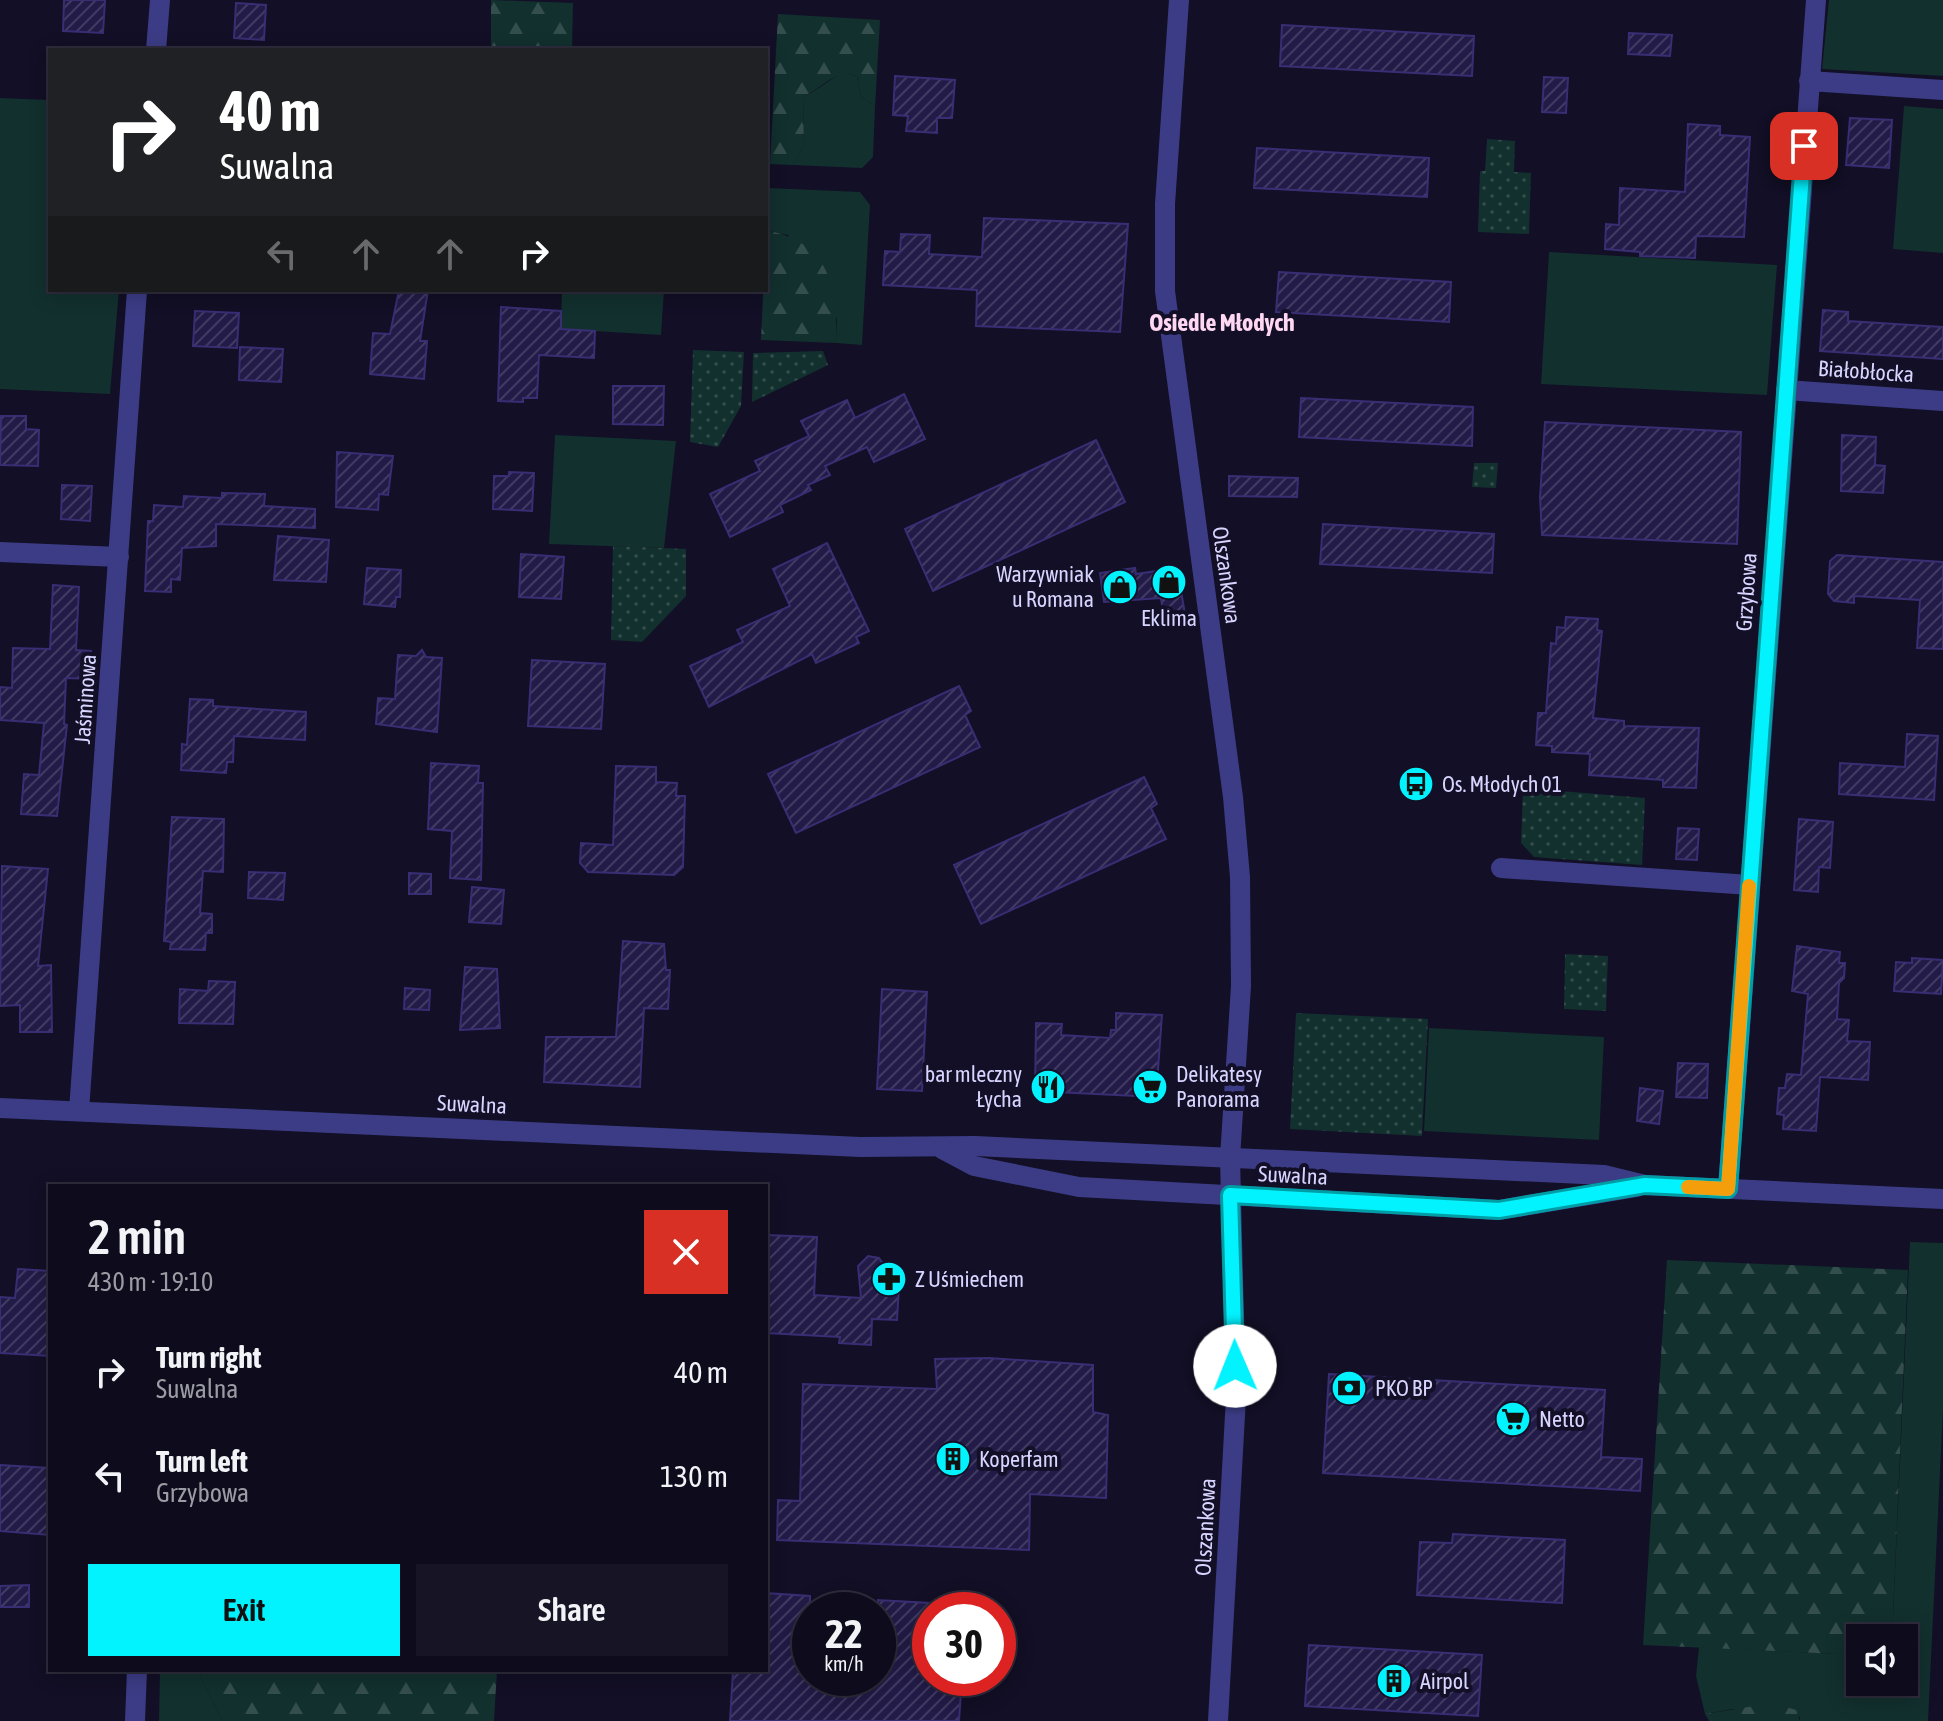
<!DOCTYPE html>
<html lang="en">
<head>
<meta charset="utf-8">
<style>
  :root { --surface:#0e0b1c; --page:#171425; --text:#f1f3f6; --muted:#9b9ba3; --line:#2e2b3b; --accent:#02f2fe }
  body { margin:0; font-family:"Asap Condensed",sans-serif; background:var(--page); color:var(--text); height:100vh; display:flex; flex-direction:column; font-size:30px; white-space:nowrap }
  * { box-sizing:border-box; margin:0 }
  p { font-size:26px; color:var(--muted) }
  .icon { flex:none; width:44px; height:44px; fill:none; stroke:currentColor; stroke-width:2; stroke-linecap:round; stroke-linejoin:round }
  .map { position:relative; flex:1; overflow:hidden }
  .sheet { position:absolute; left:48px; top:1184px; width:720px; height:488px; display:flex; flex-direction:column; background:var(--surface); border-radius:0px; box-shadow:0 4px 20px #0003,0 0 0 2px var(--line) }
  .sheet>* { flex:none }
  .hud { position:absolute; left:48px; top:48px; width:720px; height:244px; border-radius:0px; box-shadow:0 4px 20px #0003,0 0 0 2px var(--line); background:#202124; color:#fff; overflow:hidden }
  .controls { position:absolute; left:1846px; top:1624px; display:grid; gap:16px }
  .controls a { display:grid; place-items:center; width:72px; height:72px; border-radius:0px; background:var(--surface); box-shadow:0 4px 20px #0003,0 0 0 2px var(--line); font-size:40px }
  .speed { position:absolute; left:792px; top:1592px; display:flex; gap:16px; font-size:40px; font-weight:700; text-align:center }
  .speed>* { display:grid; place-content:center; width:104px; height:104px; border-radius:50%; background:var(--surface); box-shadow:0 4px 20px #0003,0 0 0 2px var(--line); line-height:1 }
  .speed small { font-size:20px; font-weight:400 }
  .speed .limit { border:12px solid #d22; background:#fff; color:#111 }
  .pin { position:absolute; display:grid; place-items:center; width:68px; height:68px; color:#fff; margin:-34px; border-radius:16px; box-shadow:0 4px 12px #0006 }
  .me { position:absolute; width:88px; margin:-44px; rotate:359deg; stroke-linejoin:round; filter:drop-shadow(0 0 6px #0008) }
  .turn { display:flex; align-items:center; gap:28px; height:168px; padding:0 40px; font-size:36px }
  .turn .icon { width:104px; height:104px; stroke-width:2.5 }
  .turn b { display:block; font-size:56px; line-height:68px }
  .lanes { display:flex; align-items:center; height:76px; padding:0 40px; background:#0003; justify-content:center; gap:40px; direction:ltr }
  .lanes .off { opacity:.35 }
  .round { display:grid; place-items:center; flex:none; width:84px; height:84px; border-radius:0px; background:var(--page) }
  .summary { display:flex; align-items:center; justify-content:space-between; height:136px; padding:0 40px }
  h1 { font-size:48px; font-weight:600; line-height:60px }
  .primary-button { display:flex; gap:16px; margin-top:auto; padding:16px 40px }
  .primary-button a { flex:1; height:92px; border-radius:0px; background:var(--accent); color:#111; font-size:32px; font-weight:600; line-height:92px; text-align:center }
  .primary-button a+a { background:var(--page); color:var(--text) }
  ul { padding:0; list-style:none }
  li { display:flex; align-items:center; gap:24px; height:104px; padding:0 40px }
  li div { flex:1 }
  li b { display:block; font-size:30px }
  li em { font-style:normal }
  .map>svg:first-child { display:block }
  .grass { fill:#12302e }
  .forest { fill:url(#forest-firs) }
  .park { fill:url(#park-dots) }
  .building { fill:url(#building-hatch); stroke:#382e73; stroke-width:2 }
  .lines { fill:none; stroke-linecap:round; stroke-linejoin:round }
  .minor { stroke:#3b3c85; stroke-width:20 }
  .tertiary { stroke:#3b3c85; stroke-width:20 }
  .route-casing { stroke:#019da5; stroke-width:20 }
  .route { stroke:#02f2fe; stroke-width:14 }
  .slow { stroke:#f59e0b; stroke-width:14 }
  .labels { text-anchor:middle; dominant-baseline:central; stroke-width:8; stroke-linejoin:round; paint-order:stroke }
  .street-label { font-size:22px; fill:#d7d5ff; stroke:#120f26 }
  .poi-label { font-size:22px; fill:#d7d5ff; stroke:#120f26; text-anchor:start }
  .neighbourhood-label { font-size:24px; font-weight:bold; fill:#ffd7f2; stroke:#120f26 }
</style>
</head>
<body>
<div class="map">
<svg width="1943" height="1721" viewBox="0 0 1943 1721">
  <defs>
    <pattern id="forest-firs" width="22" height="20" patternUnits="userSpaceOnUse" patternTransform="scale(2)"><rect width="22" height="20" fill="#12302e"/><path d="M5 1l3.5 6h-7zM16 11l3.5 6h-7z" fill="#344d4d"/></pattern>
    <pattern id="park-dots" width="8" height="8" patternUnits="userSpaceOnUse" patternTransform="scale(2)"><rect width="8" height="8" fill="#12302e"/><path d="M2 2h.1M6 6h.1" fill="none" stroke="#344d4d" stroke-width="1.8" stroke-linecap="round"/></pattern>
    <pattern id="building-hatch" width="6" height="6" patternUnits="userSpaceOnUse" patternTransform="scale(2)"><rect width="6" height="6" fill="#221b47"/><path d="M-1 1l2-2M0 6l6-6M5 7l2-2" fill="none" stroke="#413b63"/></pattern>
  </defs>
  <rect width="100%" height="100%" fill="#120f26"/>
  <g class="grass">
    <polygon points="1829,0 1943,0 1943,76 1822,69"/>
    <path d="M 844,73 L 857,76 L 861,96 L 875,107 L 873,157 L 862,168 L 793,165 L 804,145 L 803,97 C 819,90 828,79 844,73 Z"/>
    <polygon points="0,98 50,100 50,290 119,290 110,394 0,389"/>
    <polygon points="1904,106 1943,109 1943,253 1893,249"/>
    <polygon points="768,188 860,192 870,205 862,345 837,343 837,319 788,235 766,230"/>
    <polygon points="1549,252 1777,265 1767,395 1541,384"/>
    <polygon points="562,290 664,290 661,335 561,329"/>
    <polygon points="555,435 676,441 664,548 549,544"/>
    <polygon points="1429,1028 1604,1037 1599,1140 1424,1131"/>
    <polygon points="1910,1242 1943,1243 1943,1410 1928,1721 1800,1721 1800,1717 1733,1709 1705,1714 1696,1676 1699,1647 1860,1655 1860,1682 1904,1682 1904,1638 1892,1638"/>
    <polygon points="160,1670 197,1670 223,1721 159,1721"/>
  </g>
  <g class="forest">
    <polygon points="491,0 573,3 572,50 491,50"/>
    <path d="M 778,14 L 880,20 L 875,107 L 861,96 L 857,76 C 833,69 823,88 803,97 L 804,145 L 793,165 L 770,164 Z"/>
    <path d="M 766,230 C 831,243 836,286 837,343 L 761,340 Z"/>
    <polygon points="1667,1260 1908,1270 1892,1638 1860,1638 1860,1655 1643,1645"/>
    <polygon points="197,1670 497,1670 494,1721 223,1721"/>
    <polygon points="1773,1703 1796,1710 1800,1721 1709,1721 1705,1714"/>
  </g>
  <g class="park">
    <polygon points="1487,139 1515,141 1514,172 1531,173 1529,234 1478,232 1480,171 1485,171"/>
    <polygon points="693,350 744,352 741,406 718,447 690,442"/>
    <polygon points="823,351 828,365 752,402 753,353"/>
    <polygon points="1474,463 1498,463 1496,488 1472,487"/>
    <polygon points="613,546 686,549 686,596 642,642 611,640"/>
    <polygon points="1523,788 1645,798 1642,865 1534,857 1521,843"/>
    <polygon points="1565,954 1608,956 1606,1011 1564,1009"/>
    <polygon points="1296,1013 1428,1019 1422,1136 1290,1129"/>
  </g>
  <g class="building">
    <polygon points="64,0 105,0 103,33 63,31"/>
    <polygon points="236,3 266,5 264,40 234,38"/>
    <polygon points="1282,25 1474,36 1472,76 1280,66"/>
    <polygon points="1629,33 1672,35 1670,56 1628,54"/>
    <polygon points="895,76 955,80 952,118 937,118 937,133 906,131 908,116 893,115"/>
    <polygon points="1544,77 1568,78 1566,113 1542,112"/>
    <polygon points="1850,118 1892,120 1889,168 1846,165"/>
    <polygon points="1688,124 1720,126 1720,135 1750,137 1744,237 1696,236 1695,258 1640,256 1640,252 1605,249 1606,224 1619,225 1620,188 1685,192"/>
    <polygon points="1257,148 1429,158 1427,197 1254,188"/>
    <polygon points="984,218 1128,224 1120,332 976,326 977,290 883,285 885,251 900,252 901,234 930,235 929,254 982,257"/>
    <polygon points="1279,272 1451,282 1449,322 1276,312"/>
    <polygon points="399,290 428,290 420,341 427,341 424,379 370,374 373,333 390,334"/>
    <polygon points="501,307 561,311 561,329 595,331 594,358 539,355 537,398 523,398 523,402 498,401"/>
    <polygon points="1823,310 1848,312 1848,321 1943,327 1943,359 1820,351"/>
    <polygon points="195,311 239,313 237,348 193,346"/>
    <polygon points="240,347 283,349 281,382 239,380"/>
    <polygon points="613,386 664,386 663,425 613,424"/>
    <polygon points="904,394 925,439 874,462 867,447 825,466 830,475 808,485 811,490 780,505 783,512 730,537 710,494 760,471 755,461 809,436 801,421 847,400 855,418"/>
    <polygon points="1301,398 1473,407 1472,446 1299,437"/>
    <polygon points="1,416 26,416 26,429 39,430 38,466 0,465"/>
    <polygon points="1545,422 1741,432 1737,544 1542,535 1540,497"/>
    <polygon points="1842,435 1876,437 1875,465 1885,466 1883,493 1841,491"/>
    <polygon points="1096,440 1125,502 933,591 905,529"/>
    <polygon points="337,452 393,456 388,495 379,494 378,510 336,507"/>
    <polygon points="509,472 534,473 532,511 493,509 494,476 509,476"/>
    <polygon points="1229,476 1298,478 1297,497 1229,496"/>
    <polygon points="62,485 92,486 90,521 61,519"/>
    <polygon points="222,493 265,494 264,506 315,509 315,528 216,524 216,546 182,548 180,580 171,579 171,592 145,591 148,521 153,521 154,505 183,507 184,496 222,498"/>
    <polygon points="1323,524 1494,534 1492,573 1320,564"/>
    <polygon points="278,536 329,540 326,582 274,580"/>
    <polygon points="827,543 869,631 856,637 859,643 816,663 812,654 709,707 690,666 743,642 737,630 790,606 773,569"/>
    <polygon points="521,554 564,557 561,599 519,597"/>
    <polygon points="1837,555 1943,562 1943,649 1917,648 1920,600 1854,596 1854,603 1834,601 1828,594 1830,561"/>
    <polygon points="367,568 401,570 400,597 396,597 395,607 364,604"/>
    <polygon points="1135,568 1136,574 1177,568 1185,614 1164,618 1161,598 1104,602 1100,573"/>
    <polygon points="53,585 79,587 76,650 91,651 90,679 66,678 64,724 67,725 57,816 21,814 24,774 39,775 44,723 0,720 0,687 12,688 13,648 50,649"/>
    <polygon points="1566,617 1598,619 1597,630 1602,631 1593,718 1624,721 1624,726 1699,728 1696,788 1663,787 1663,780 1589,775 1590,754 1552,752 1552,746 1536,745 1538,713 1546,713 1551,643 1556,644 1557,627 1565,628"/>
    <polygon points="422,650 426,657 442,658 437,732 376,724 378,698 395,699 398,655 416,656"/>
    <polygon points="532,660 605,664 601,729 528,726"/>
    <polygon points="959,686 971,711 965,715 980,747 796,833 768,774"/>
    <polygon points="190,699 213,700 213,706 306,712 305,740 234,736 233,762 227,762 226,773 181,770 182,744 187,745"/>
    <polygon points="1907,734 1938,736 1934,800 1839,794 1840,763 1905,767"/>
    <polygon points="431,763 479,766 478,783 483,783 481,880 450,878 452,831 428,829"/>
    <polygon points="616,766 656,767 656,782 677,783 676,796 685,796 683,867 674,875 588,872 580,863 581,843 613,845"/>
    <polygon points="1144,777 1157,804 1151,808 1166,839 981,924 954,865"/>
    <polygon points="172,817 224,819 223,872 203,871 200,913 212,914 212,933 206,933 205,950 170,949 171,942 164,941"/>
    <polygon points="1799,819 1833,822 1830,868 1819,867 1818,892 1794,890"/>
    <polygon points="1678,828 1699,829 1697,860 1676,859"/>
    <polygon points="2,866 48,869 38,966 51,965 52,1032 20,1032 20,1005 0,1006"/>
    <polygon points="249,872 285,873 283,900 248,898"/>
    <polygon points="409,873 431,874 431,894 409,894"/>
    <polygon points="472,887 504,890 501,924 469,922"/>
    <polygon points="623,941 664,944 666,970 670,970 668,1009 644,1008 640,1087 544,1082 546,1037 616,1037"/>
    <polygon points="1797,946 1840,952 1839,963 1845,963 1844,978 1839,983 1837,1019 1849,1020 1847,1041 1870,1042 1868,1080 1820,1077 1816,1131 1783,1129 1784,1115 1777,1114 1779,1088 1785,1088 1787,1074 1801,1075 1808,994 1792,991"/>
    <polygon points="1912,958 1943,960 1941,994 1894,991 1896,962 1912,963"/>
    <polygon points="465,967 497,969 500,1028 460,1030"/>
    <polygon points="209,981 235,982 233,1024 179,1023 180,989 208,991"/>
    <polygon points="405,988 430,990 429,1010 404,1009"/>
    <polygon points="882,989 927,992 922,1091 877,1089"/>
    <polygon points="1116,1013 1162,1015 1156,1097 1035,1091 1036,1023 1062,1024 1061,1035 1110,1038 1111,1030 1116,1030"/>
    <polygon points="1678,1063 1708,1064 1707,1098 1676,1097"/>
    <polygon points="1640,1088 1663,1091 1659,1124 1637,1121"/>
    <polygon points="766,1235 817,1237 814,1295 861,1298 858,1266 868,1256 879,1258 887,1270 900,1271 897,1320 872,1319 871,1345 839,1343 840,1337 766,1333"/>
    <polygon points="18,1269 50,1271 50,1356 0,1353 0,1297 15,1298"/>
    <polygon points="989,1358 1093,1365 1093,1412 1108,1415 1106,1498 1030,1494 1029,1550 777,1540 778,1500 800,1501 803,1384 937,1389 935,1359"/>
    <polygon points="1329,1374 1605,1390 1601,1457 1642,1459 1640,1491 1323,1473"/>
    <polygon points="0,1465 50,1468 50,1535 0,1531"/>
    <polygon points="1453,1534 1565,1540 1562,1603 1417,1595 1420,1542 1452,1543"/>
    <polygon points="29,1585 29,1607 0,1607 0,1586"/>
    <polygon points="766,1593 810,1596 810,1678 878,1678 878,1600 930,1603 930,1678 962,1678 959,1721 730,1721 733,1670 766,1670"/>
    <polygon points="1309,1645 1482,1655 1478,1716 1305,1706"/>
  </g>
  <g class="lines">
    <g class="minor">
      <polyline points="1179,0 1165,204 1165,291 1233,797 1240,877 1241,986 1230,1158 1236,1397 1218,1721"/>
      <polyline points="156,50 160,0"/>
      <polyline points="1809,81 1943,90"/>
      <polyline points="1786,390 1943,401"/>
      <polyline points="0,552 119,557"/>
      <polyline points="1501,868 1750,885"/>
      <polyline points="79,1111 137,290"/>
      <polyline points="1728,1189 1816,0"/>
      <polyline points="135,1721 137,1670"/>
    </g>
    <g class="tertiary">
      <polyline points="0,1108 860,1147 975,1146 1604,1175 1645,1185 1943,1199"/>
      <polyline points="942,1149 974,1166 1079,1187 1299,1199 1499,1210 1637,1187"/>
    </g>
  </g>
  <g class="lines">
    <defs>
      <polyline id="route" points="1235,1366 1230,1195 1499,1210 1645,1185 1728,1189 1804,146"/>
    </defs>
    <use href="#route" class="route-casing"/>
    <use href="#route" class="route"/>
    <polyline class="slow" points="1688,1187 1728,1189 1749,886"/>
  </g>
  <defs>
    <symbol id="shop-disc" viewBox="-11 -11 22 22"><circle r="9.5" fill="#02f2fe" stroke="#120f26"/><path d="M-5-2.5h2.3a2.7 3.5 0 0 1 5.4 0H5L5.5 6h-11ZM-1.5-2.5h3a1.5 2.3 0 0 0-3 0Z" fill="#111"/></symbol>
    <symbol id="bus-disc" viewBox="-11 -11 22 22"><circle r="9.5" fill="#02f2fe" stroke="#120f26"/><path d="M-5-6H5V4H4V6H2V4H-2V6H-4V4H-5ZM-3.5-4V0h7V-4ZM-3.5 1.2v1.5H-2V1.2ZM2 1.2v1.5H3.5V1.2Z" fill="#111"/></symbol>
    <symbol id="restaurant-disc" viewBox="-11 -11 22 22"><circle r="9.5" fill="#02f2fe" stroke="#120f26"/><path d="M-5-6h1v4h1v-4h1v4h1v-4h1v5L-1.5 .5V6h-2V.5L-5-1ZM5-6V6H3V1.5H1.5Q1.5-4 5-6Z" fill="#111"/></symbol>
    <symbol id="supermarket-disc" viewBox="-11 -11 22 22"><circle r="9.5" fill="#02f2fe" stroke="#120f26"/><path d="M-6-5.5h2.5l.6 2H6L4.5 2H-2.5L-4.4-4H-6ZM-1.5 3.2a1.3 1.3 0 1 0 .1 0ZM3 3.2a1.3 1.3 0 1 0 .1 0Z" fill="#111"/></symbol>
    <symbol id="pharmacy-disc" viewBox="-11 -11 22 22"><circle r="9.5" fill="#02f2fe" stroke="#120f26"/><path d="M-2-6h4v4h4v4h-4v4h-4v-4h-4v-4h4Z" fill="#111"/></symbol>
    <symbol id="bank-disc" viewBox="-11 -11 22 22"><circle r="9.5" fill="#02f2fe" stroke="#120f26"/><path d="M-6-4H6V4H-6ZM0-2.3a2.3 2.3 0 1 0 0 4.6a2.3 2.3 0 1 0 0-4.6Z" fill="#111"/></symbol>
    <symbol id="building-disc" viewBox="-11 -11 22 22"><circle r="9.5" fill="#02f2fe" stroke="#120f26"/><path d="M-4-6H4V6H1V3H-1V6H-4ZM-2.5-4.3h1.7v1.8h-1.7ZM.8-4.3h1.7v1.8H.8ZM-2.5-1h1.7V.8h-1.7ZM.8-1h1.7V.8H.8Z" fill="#111"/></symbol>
  </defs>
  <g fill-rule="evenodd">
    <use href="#shop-disc" x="1149" y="562" width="40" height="40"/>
    <use href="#shop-disc" x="1100" y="567" width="40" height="40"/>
    <use href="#bus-disc" x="1396" y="764" width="40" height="40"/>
    <use href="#restaurant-disc" x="1028" y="1067" width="40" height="40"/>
    <use href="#supermarket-disc" x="1130" y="1067" width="40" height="40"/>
    <use href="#pharmacy-disc" x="869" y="1259" width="40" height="40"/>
    <use href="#bank-disc" x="1329" y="1368" width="40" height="40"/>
    <use href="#supermarket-disc" x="1493" y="1399" width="40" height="40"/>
    <use href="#building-disc" x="933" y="1439" width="40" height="40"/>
    <use href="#building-disc" x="1374" y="1661" width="40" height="40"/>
  </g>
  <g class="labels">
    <g class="street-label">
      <text transform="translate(1866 371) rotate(4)">Białobłocka</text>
      <text transform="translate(1227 575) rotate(82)">Olszankowa</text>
      <text transform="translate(1746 592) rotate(-86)">Grzybowa</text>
      <text transform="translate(85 699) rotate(-86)">Jaśminowa</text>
      <text transform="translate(472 1104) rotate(3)">Suwalna</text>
      <text transform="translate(1293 1175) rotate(3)">Suwalna</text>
      <text transform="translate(1205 1527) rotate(-87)">Olszankowa</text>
    </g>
    <g class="poi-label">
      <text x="1094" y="574" text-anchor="end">Warzywniak<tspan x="1094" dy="25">u Romana</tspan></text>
      <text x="1169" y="618" text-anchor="middle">Eklima</text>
      <text x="1442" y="784">Os. Młodych 01</text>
      <text x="1022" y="1074" text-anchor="end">bar mleczny<tspan x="1022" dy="25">Łycha</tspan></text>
      <text x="1176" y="1074">Delikatesy<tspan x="1176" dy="25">Panorama</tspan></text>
      <text x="915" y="1279">Z Uśmiechem</text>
      <text x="1375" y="1388">PKO BP</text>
      <text x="1539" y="1419">Netto</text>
      <text x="979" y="1459">Koperfam</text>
      <text x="1420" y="1681">Airpol</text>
    </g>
    <g class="neighbourhood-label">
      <text x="1222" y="322">Osiedle Młodych</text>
    </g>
  </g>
</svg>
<div class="controls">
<a><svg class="icon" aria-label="sound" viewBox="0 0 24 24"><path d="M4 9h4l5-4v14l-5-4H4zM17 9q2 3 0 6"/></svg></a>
</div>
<div class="speed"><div>22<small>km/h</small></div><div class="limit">30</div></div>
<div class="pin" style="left:1804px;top:146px;background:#d93025"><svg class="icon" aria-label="arrive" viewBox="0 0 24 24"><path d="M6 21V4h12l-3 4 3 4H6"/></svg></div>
<svg class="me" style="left:1235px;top:1366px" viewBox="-20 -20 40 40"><circle r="19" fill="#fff"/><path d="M0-13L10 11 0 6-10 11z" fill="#02f2fe"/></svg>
<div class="hud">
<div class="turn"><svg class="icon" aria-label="right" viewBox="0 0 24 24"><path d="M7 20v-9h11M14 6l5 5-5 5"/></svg><div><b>40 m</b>Suwalna</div></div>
<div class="lanes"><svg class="icon off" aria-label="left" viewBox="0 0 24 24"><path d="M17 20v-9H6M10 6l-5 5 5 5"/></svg><svg class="icon off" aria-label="ahead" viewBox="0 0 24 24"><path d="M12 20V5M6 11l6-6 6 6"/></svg><svg class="icon off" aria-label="ahead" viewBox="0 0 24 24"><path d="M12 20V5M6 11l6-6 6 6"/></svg><svg class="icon" aria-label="right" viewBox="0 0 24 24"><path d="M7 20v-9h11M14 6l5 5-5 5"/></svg></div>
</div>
<section class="sheet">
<div class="summary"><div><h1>2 min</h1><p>430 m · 19:10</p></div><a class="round" style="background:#d93025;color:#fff"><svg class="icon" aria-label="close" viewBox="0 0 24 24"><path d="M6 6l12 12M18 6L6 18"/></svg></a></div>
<ul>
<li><svg class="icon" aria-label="right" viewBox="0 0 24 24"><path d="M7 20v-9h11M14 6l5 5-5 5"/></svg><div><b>Turn right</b><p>Suwalna</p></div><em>40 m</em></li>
<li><svg class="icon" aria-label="left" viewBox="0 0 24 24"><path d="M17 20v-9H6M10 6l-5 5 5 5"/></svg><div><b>Turn left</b><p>Grzybowa</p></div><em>130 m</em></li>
</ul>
<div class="primary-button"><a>Exit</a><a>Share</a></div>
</section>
</div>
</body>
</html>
